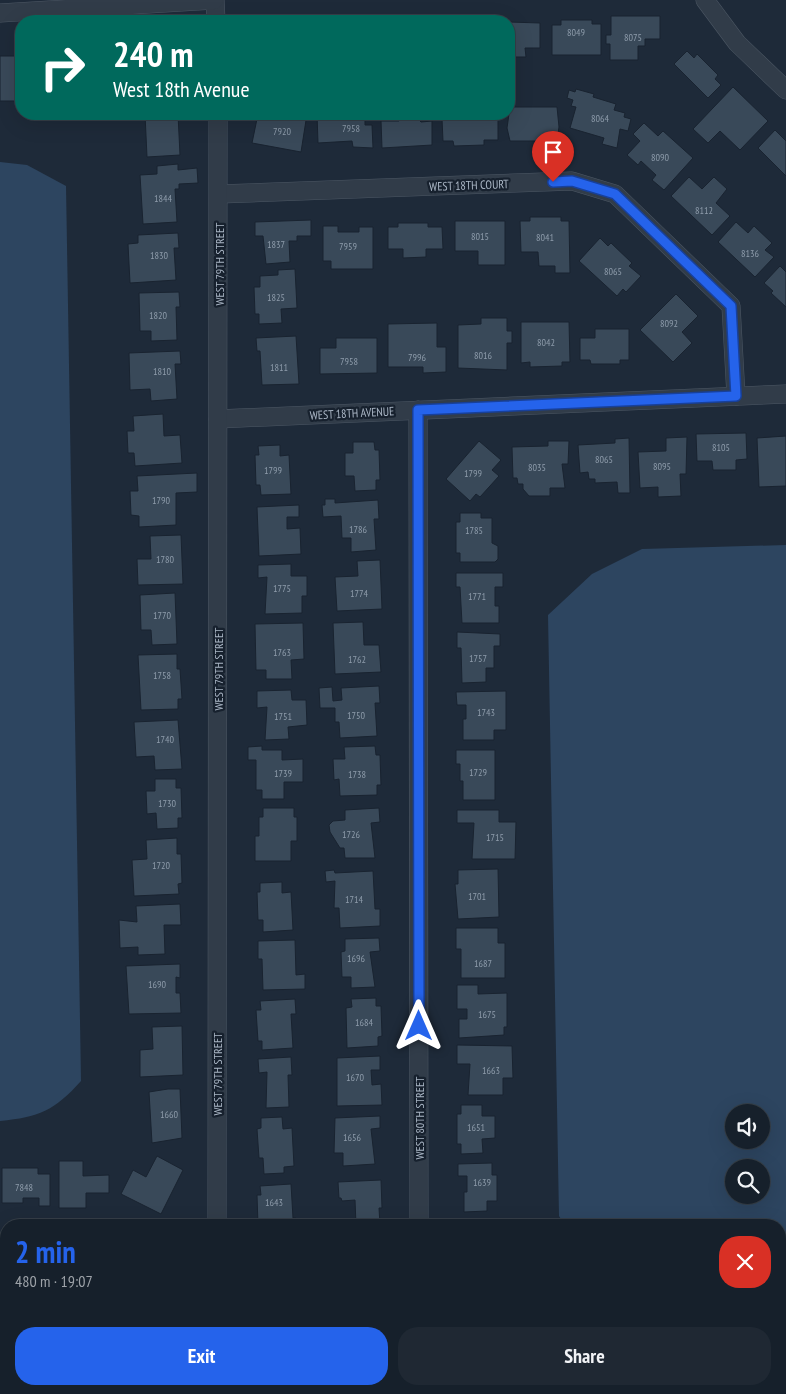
<!DOCTYPE html>
<html lang="en">
<head>
<meta charset="utf-8">
<style>
  :root { --surface:#16202b; --page:#1f2833; --text:#f1f3f6; --muted:#9ea3a9; --line:#353e47; --accent:#2563eb }
  body { margin:0; font-family:"PT Sans Narrow",sans-serif; background:var(--page); color:var(--text); height:100vh; display:flex; flex-direction:column; font-size:19px; white-space:nowrap }
  * { box-sizing:border-box; margin:0 }
  p { font-size:16px; color:var(--muted) }
  .icon { flex:none; width:28px; height:28px; fill:none; stroke:currentColor; stroke-width:2; stroke-linecap:round; stroke-linejoin:round }
  .map { position:relative; flex:1; overflow:hidden }
  .panel { position:absolute; left:0px; top:1219px; width:786px; height:176px; display:flex; flex-direction:column; background:var(--surface); border-radius:20px 20px 0 0; box-shadow:0 5px 20px #0002,0 0 0 1px var(--line) }
  .panel>* { flex:none }
  .guide { position:absolute; left:15px; top:15px; width:500px; height:105px; border-radius:20px; box-shadow:0 5px 20px #0002,0 0 0 1px var(--line); background:#00695c; color:#fff; overflow:hidden }
  .controls { position:absolute; left:725px; top:1104px; display:grid; gap:10px }
  .controls a { display:grid; place-items:center; width:45px; height:45px; border-radius:50%; background:var(--surface); box-shadow:0 5px 20px #0002,0 0 0 1px var(--line); font-size:25px }
  .pin { position:absolute; display:grid; place-items:center; width:42px; height:42px; color:#fff; margin:-51px -21px; border-radius:50% 50% 50% 0; rotate:-45deg; box-shadow:0 0 5px #0007 }
  .pin .icon { rotate:45deg }
  .me { position:absolute; width:55px; margin:-28px; rotate:0deg; stroke-linejoin:round; filter:drop-shadow(0 0 4px #0008) }
  .turn { display:flex; align-items:center; gap:18px; height:105px; padding:0 15px; font-size:22px }
  .turn .icon { width:65px; height:65px; stroke-width:2.5 }
  .turn b { display:block; font-size:35px; line-height:42px }
  .round { display:grid; place-items:center; flex:none; width:52px; height:52px; border-radius:20px; background:var(--page) }
  .overview { display:flex; align-items:center; justify-content:space-between; height:85px; padding:0 15px }
  h1 { font-size:30px; font-weight:700; line-height:38px; color:var(--accent) }
  .primary-button { display:flex; gap:10px; margin-top:auto; padding:10px 15px }
  .primary-button a { flex:1; height:58px; border-radius:20px; background:var(--accent); color:#fff; font-size:20px; font-weight:700; line-height:58px; text-align:center }
  .primary-button a+a { background:var(--page); color:var(--text) }
  .map>svg:first-child { display:block }
  .water { fill:#2d4560; fill-rule:evenodd }
  .building { fill:#394959; stroke:#192330 }
  .lines { fill:none; stroke-linecap:round; stroke-linejoin:round }
  .minor-casing { stroke:#4c5764; stroke-width:19 }
  .minor { stroke:#313c49; stroke-width:18 }
  .route-casing { stroke:#184099; stroke-width:12 }
  .route { stroke:#2563eb; stroke-width:9 }
  .labels { text-anchor:middle; dominant-baseline:central; stroke-width:4.5; stroke-linejoin:round; paint-order:stroke }
  .number-label { font-size:10px; fill:#8e9cab }
  .street-label { font-size:12px; fill:#abb7c6; stroke:#17212e }
</style>
</head>
<body>
<div class="map">
<svg width="786" height="1394" viewBox="0 0 786 1394">
  <rect width="100%" height="100%" fill="#1e2a39"/>
  <g class="water">
    <path d="M 0,162 L 27,165 L 66,186 L 81,1081 C 54,1111 39,1117 0,1121 Z"/>
    <path d="M 786,545 L 786,1276 L 780,1276 L 780,1225 L 565,1225 L 559,1216 L 548,615 L 592,574 L 642,549 ZM 734,1112 L 761,1112 L 761,1140 L 734,1140 ZM 734,1168 L 761,1168 L 761,1195 L 734,1195 Z"/>
  </g>
  <g class="building">
    <polygon points="611,16 660,16 660,39 645,39 645,46 638,46 638,60 610,60 610,44 606,44 606,35 611,35"/>
    <polygon points="561,20 592,20 592,24 601,24 601,55 552,55 552,25 561,25"/>
    <polygon points="509,22 540,23 540,48 525,48 526,57 509,57"/>
    <polygon points="687,51 694,58 697,54 718,75 715,79 721,85 708,98 674,64"/>
    <rect x="0" y="56" width="21" height="45"/>
    <polygon points="733,87 768,121 740,150 720,131 708,143 693,129"/>
    <polygon points="576,89 594,94 593,97 616,104 614,110 625,113 624,117 631,119 628,131 620,129 617,148 602,144 604,138 570,128 576,107 571,106 573,100 567,98 569,90 575,92"/>
    <polygon points="510,107 557,107 559,127 557,141 510,141 507,128"/>
    <polygon points="145,114 178,114 180,155 147,157"/>
    <polygon points="258,114 307,114 301,152 252,143"/>
    <polygon points="317,114 350,114 353,119 365,119 365,125 372,125 373,148 353,147 352,141 318,143"/>
    <polygon points="399,114 413,114 421,122 432,121 432,145 382,148 381,121 399,121"/>
    <polygon points="457,114 498,114 498,140 484,140 484,145 454,146 453,141 443,141 442,119 457,118"/>
    <polygon points="644,123 658,136 663,131 693,158 664,190 652,180 656,175 641,161 638,165 627,155 640,141 633,134"/>
    <polygon points="775,130 786,141 786,176 758,148"/>
    <polygon points="178,164 178,170 197,168 198,183 179,184 179,189 175,189 177,222 143,224 140,175 157,174 157,166"/>
    <polygon points="689,177 702,189 714,177 727,189 716,203 730,216 712,235 671,196"/>
    <polygon points="530,217 561,217 561,221 569,221 570,273 555,273 555,266 539,266 538,252 521,252 520,221 530,221"/>
    <polygon points="311,220 311,236 297,236 297,241 289,241 290,262 266,264 263,236 255,236 255,222"/>
    <polygon points="455,221 505,221 505,265 478,265 478,251 455,251"/>
    <polygon points="736,222 748,233 754,226 772,243 765,250 774,257 755,277 718,242"/>
    <polygon points="398,223 428,223 428,227 442,227 443,249 426,249 426,257 403,258 403,249 388,249 388,227 398,227"/>
    <polygon points="323,226 338,226 338,232 359,232 359,227 373,227 373,269 331,269 331,261 323,261"/>
    <polygon points="178,233 179,248 174,248 176,280 130,283 128,244 138,243 138,235"/>
    <polygon points="600,238 608,246 611,243 632,263 629,266 641,276 626,292 623,289 617,296 579,261"/>
    <polygon points="780,266 786,272 786,307 771,293 773,291 764,283"/>
    <polygon points="295,269 297,308 281,309 282,323 259,324 259,314 255,314 254,287 260,287 260,276 278,275 278,270"/>
    <polygon points="179,292 180,307 176,307 177,340 151,341 151,331 140,331 139,293"/>
    <polygon points="676,294 698,316 682,332 692,343 673,362 640,330"/>
    <polygon points="481,318 507,318 507,331 512,331 512,343 507,343 507,370 458,368 458,325 481,324"/>
    <polygon points="521,322 569,322 570,362 562,362 562,366 530,367 530,362 521,363"/>
    <polygon points="437,323 437,347 446,347 446,372 423,373 423,367 388,367 388,324"/>
    <polygon points="595,329 629,329 629,360 620,360 620,364 591,364 590,360 580,360 580,338 595,338"/>
    <polygon points="296,336 299,384 262,385 260,351 257,351 256,338"/>
    <polygon points="336,338 377,338 377,373 320,374 320,348 336,348"/>
    <polygon points="180,351 181,364 175,364 177,399 151,401 150,389 130,390 129,353"/>
    <polygon points="163,414 164,436 180,435 182,463 135,466 134,453 128,453 127,431 134,431 133,416"/>
    <polygon points="746,433 747,459 736,460 736,470 713,470 712,461 697,461 696,434"/>
    <polygon points="786,436 786,486 759,487 757,438"/>
    <polygon points="687,437 686,474 680,474 681,496 658,497 658,487 640,488 638,452 666,451 666,438"/>
    <polygon points="629,438 630,493 618,493 617,482 595,483 595,479 589,479 588,472 580,473 578,445 615,443 615,439"/>
    <polygon points="479,441 501,460 492,470 499,476 480,497 476,494 470,501 446,479"/>
    <polygon points="548,441 569,441 568,464 562,464 565,488 550,488 550,496 529,496 523,489 523,484 518,484 517,478 513,478 512,447 548,446"/>
    <polygon points="353,442 374,442 375,450 379,450 380,480 376,480 376,490 355,491 354,476 345,476 345,453 353,453"/>
    <polygon points="280,445 280,456 289,455 291,494 261,495 260,485 256,485 255,455 259,455 258,446"/>
    <polygon points="197,473 197,492 176,493 176,525 139,527 139,516 131,515 130,491 138,491 137,476"/>
    <polygon points="325,499 335,499 335,503 378,500 379,519 374,519 376,550 351,552 351,538 342,538 341,516 323,517 322,505 325,505"/>
    <polygon points="299,505 299,517 287,517 287,529 300,528 301,554 259,556 257,507"/>
    <polygon points="460,513 481,513 481,518 492,518 492,543 498,546 498,559 495,562 460,562 460,553 456,553 456,522 460,522"/>
    <polygon points="181,535 183,584 138,585 137,559 151,559 150,536"/>
    <polygon points="380,560 382,609 337,611 335,577 358,576 357,561"/>
    <polygon points="291,564 291,576 307,576 307,596 302,596 302,613 265,614 267,577 258,578 258,565"/>
    <polygon points="456,573 503,573 503,587 495,587 495,606 499,606 499,623 462,623 460,587 456,587"/>
    <polygon points="175,593 177,644 152,645 151,630 141,630 140,595"/>
    <polygon points="363,622 364,645 379,645 381,672 335,674 333,623"/>
    <polygon points="303,623 304,659 291,660 292,679 266,679 266,670 256,670 255,624"/>
    <polygon points="457,632 500,634 500,646 494,646 494,668 486,668 486,682 462,683 461,648 457,648"/>
    <polygon points="177,654 177,669 180,669 182,699 178,699 178,709 141,710 138,655"/>
    <polygon points="379,686 380,703 375,703 377,736 340,738 339,722 335,722 335,708 320,708 319,688 332,687 333,701 342,700 341,688"/>
    <polygon points="291,690 292,700 306,700 307,725 288,727 289,739 265,740 267,707 257,708 257,691"/>
    <polygon points="506,691 506,730 494,730 494,740 463,740 463,719 466,719 466,705 457,705 456,692"/>
    <polygon points="178,720 182,769 155,770 154,756 136,757 134,722"/>
    <polygon points="262,746 262,750 282,750 282,760 303,759 303,782 284,782 284,799 262,799 262,790 256,790 256,760 248,760 248,747"/>
    <polygon points="375,746 376,755 380,755 381,785 377,785 377,795 340,796 339,779 334,780 333,759 345,759 344,747"/>
    <polygon points="456,750 495,750 495,800 463,800 463,781 460,781 460,764 456,764"/>
    <polygon points="155,779 176,779 176,788 181,788 182,818 178,818 178,828 157,829 156,813 147,814 146,791 155,791"/>
    <polygon points="263,808 294,808 294,817 297,817 297,841 291,841 291,861 255,861 255,836 259,836 259,817 263,817"/>
    <polygon points="379,808 380,822 371,823 375,858 345,858 344,848 340,848 330,832 329,825 333,821 345,820 345,810"/>
    <polygon points="457,810 499,810 499,822 516,822 515,859 472,859 474,823 457,823"/>
    <polygon points="177,838 177,854 181,854 182,883 178,884 179,894 134,896 132,860 147,859 146,840"/>
    <polygon points="498,869 499,917 458,919 455,884 458,884 458,870"/>
    <polygon points="334,870 335,873 373,871 375,909 380,909 380,926 340,928 339,908 334,908 335,881 326,882 325,871"/>
    <polygon points="282,882 282,893 291,892 293,930 263,932 263,920 258,920 257,892 260,892 260,883"/>
    <polygon points="180,904 181,925 164,925 165,954 138,955 138,947 120,948 119,920 137,922 136,906"/>
    <polygon points="456,928 498,928 498,943 505,943 505,978 461,978 461,949 456,949"/>
    <polygon points="379,938 380,951 370,952 375,987 351,988 351,977 342,977 341,952 345,951 345,939"/>
    <polygon points="295,940 296,975 305,974 305,989 263,990 262,959 258,959 258,941"/>
    <polygon points="180,964 180,978 176,977 176,993 180,993 181,1013 129,1014 126,966"/>
    <polygon points="457,985 478,985 478,994 507,993 507,1027 504,1027 504,1035 459,1038 459,1019 467,1019 467,1009 457,1009"/>
    <polygon points="376,998 376,1006 381,1006 382,1036 378,1037 378,1046 347,1048 346,1008 352,1007 351,999"/>
    <polygon points="295,999 296,1014 291,1014 293,1048 262,1050 262,1041 258,1041 256,1010 261,1010 260,1001"/>
    <polygon points="182,1026 183,1075 140,1077 140,1050 153,1049 152,1027"/>
    <polygon points="457,1045 512,1046 513,1078 503,1078 503,1095 468,1095 470,1064 457,1064"/>
    <polygon points="380,1056 380,1070 371,1070 372,1085 381,1084 382,1105 337,1106 337,1058"/>
    <polygon points="291,1057 292,1075 288,1075 289,1107 266,1108 267,1072 259,1073 258,1059"/>
    <polygon points="168,1089 180,1089 182,1138 152,1143 149,1092"/>
    <polygon points="461,1105 482,1105 482,1116 495,1116 495,1138 482,1139 483,1153 461,1154 461,1144 457,1144 457,1114 461,1114"/>
    <polygon points="380,1116 380,1128 371,1129 375,1164 343,1166 343,1153 334,1153 335,1118"/>
    <polygon points="282,1117 283,1129 292,1128 294,1166 284,1167 284,1173 264,1174 263,1158 259,1158 257,1129 261,1128 261,1118"/>
    <polygon points="157,1156 183,1170 161,1214 121,1194 133,1170 146,1177"/>
    <polygon points="59,1161 83,1161 83,1176 109,1175 109,1193 86,1193 86,1208 59,1208"/>
    <polygon points="492,1163 492,1175 497,1175 497,1201 487,1201 487,1211 464,1212 464,1192 467,1192 467,1176 458,1176 458,1164"/>
    <polygon points="2,1168 38,1168 38,1174 50,1174 50,1206 39,1206 39,1198 23,1198 23,1203 2,1203"/>
    <polygon points="381,1180 382,1208 379,1208 380,1225 356,1225 355,1200 342,1201 341,1198 339,1198 338,1182"/>
    <polygon points="291,1184 293,1218 296,1218 296,1225 258,1225 257,1195 261,1195 260,1186"/>
    <polygon points="494,1219 508,1219 508,1225 457,1225 458,1222 494,1222"/>
    <rect x="780" y="1350" width="6" height="37"/>
    <polygon points="70,1389 70,1394 15,1394 15,1390"/>
    <rect x="80" y="1389" width="49" height="5"/>
    <rect x="141" y="1389" width="49" height="5"/>
    <rect x="258" y="1389" width="42" height="5"/>
    <polygon points="339,1389 369,1389 371,1394 339,1394"/>
    <polygon points="450,1389 500,1389 499,1394 478,1394"/>
    <polygon points="555,1389 568,1389 569,1394 555,1394"/>
    <polygon points="582,1389 628,1389 628,1392 604,1393 604,1391 582,1392"/>
  </g>
  <g class="lines">
    <defs>
      <g id="minor">
        <polyline points="215,0 216,21"/>
        <polyline points="705,0 737,43 786,90"/>
        <polyline points="0,13 214,0"/>
        <polyline points="219,194 572,181 615,194 731,306 736,396"/>
        <polyline points="418,410 419,1225"/>
        <polyline points="218,419 786,394"/>
        <polyline points="217,1225 218,114"/>
        <polyline points="0,1251 6,1251"/>
        <polyline points="218,1389 218,1394"/>
        <polyline points="419,1389 419,1394"/>
      </g>
    </defs>
    <use href="#minor" class="minor-casing"/>
    <use href="#minor" class="minor"/>
  </g>
  <g class="lines">
    <defs>
      <polyline id="route" points="419,1026 418,410 736,396 731,306 615,194 572,181 553,182"/>
    </defs>
    <use href="#route" class="route-casing"/>
    <use href="#route" class="route"/>
  </g>
  <g class="labels">
    <g class="number-label">
      <text x="576" y="32">8049</text>
      <text x="633" y="37">8075</text>
      <text x="600" y="118">8064</text>
      <text x="351" y="128">7958</text>
      <text x="282" y="131">7920</text>
      <text x="660" y="157">8090</text>
      <text x="163" y="198">1844</text>
      <text x="704" y="210">8112</text>
      <text x="480" y="236">8015</text>
      <text x="545" y="237">8041</text>
      <text x="276" y="244">1837</text>
      <text x="348" y="246">7959</text>
      <text x="750" y="253">8136</text>
      <text x="159" y="255">1830</text>
      <text x="613" y="271">8065</text>
      <text x="276" y="297">1825</text>
      <text x="158" y="315">1820</text>
      <text x="669" y="323">8092</text>
      <text x="546" y="342">8042</text>
      <text x="483" y="355">8016</text>
      <text x="417" y="357">7996</text>
      <text x="349" y="361">7958</text>
      <text x="279" y="367">1811</text>
      <text x="162" y="371">1810</text>
      <text x="721" y="447">8105</text>
      <text x="604" y="459">8065</text>
      <text x="662" y="466">8095</text>
      <text x="537" y="467">8035</text>
      <text x="273" y="470">1799</text>
      <text x="473" y="473">1799</text>
      <text x="161" y="500">1790</text>
      <text x="358" y="529">1786</text>
      <text x="474" y="530">1785</text>
      <text x="165" y="559">1780</text>
      <text x="282" y="588">1775</text>
      <text x="359" y="593">1774</text>
      <text x="477" y="596">1771</text>
      <text x="162" y="615">1770</text>
      <text x="282" y="652">1763</text>
      <text x="478" y="658">1757</text>
      <text x="357" y="659">1762</text>
      <text x="162" y="675">1758</text>
      <text x="486" y="712">1743</text>
      <text x="356" y="715">1750</text>
      <text x="283" y="716">1751</text>
      <text x="165" y="739">1740</text>
      <text x="478" y="772">1729</text>
      <text x="283" y="773">1739</text>
      <text x="357" y="774">1738</text>
      <text x="167" y="803">1730</text>
      <text x="351" y="834">1726</text>
      <text x="495" y="837">1715</text>
      <text x="161" y="865">1720</text>
      <text x="477" y="896">1701</text>
      <text x="354" y="899">1714</text>
      <text x="356" y="958">1696</text>
      <text x="483" y="963">1687</text>
      <text x="157" y="984">1690</text>
      <text x="487" y="1014">1675</text>
      <text x="364" y="1022">1684</text>
      <text x="491" y="1070">1663</text>
      <text x="355" y="1077">1670</text>
      <text x="169" y="1114">1660</text>
      <text x="476" y="1127">1651</text>
      <text x="352" y="1137">1656</text>
      <text x="482" y="1182">1639</text>
      <text x="24" y="1187">7848</text>
      <text x="274" y="1202">1643</text>
    </g>
    <g class="street-label">
      <text transform="translate(469 185) rotate(-2)">WEST 18TH COURT</text>
      <text transform="translate(219 264) rotate(-90)">WEST 79TH STREET</text>
      <text transform="translate(352 413) rotate(-3)">WEST 18TH AVENUE</text>
      <text transform="translate(218 669) rotate(-90)">WEST 79TH STREET</text>
      <text transform="translate(217 1074) rotate(-90)">WEST 79TH STREET</text>
      <text transform="translate(419 1118) rotate(-90)">WEST 80TH STREET</text>
    </g>
  </g>
</svg>
<div class="controls">
<a><svg class="icon" aria-label="sound" viewBox="0 0 24 24"><path d="M4 9h4l5-4v14l-5-4H4zM17 9q2 3 0 6"/></svg></a>
<a><svg class="icon" aria-label="search" viewBox="0 0 24 24"><circle cx="10" cy="10" r="6"/><path d="M15 15l6 6"/></svg></a>
</div>
<div class="pin" style="left:553px;top:182px;background:#d93025"><svg class="icon" aria-label="arrive" viewBox="0 0 24 24"><path d="M6 21V4h12l-3 4 3 4H6"/></svg></div>
<svg class="me" style="left:419px;top:1026px" viewBox="-20 -20 40 40"><path d="M0-17L14 15 0 8-14 15z" fill="#2563eb" stroke="#fff" stroke-width="4"/></svg>
<div class="guide">
<div class="turn"><svg class="icon" aria-label="right" viewBox="0 0 24 24"><path d="M7 20v-9h11M14 6l5 5-5 5"/></svg><div><b>240 m</b>West 18th Avenue</div></div>
</div>
<section class="panel">
<div class="overview"><div><h1>2 min</h1><p>480 m · 19:07</p></div><a class="round" style="background:#d93025;color:#fff"><svg class="icon" aria-label="close" viewBox="0 0 24 24"><path d="M6 6l12 12M18 6L6 18"/></svg></a></div>
<div class="primary-button"><a>Exit</a><a>Share</a></div>
</section>
</div>
</body>
</html>
